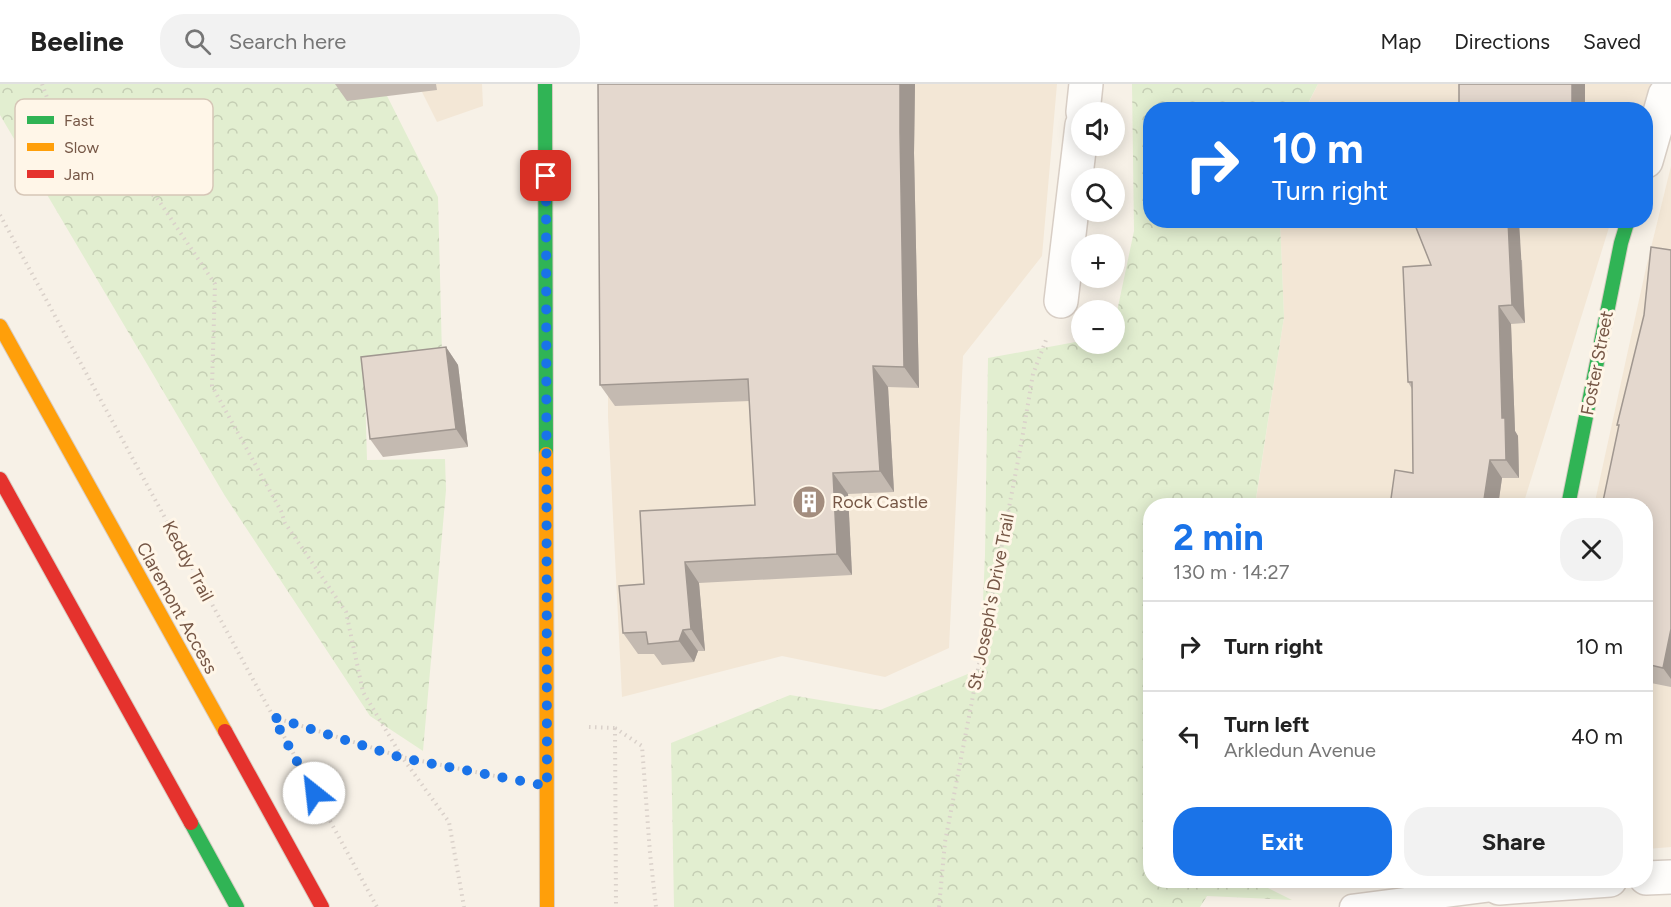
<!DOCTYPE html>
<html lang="en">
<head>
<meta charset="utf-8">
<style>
  :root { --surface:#fff; --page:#f2f2f2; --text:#222; --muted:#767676; --line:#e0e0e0; --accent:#1a73e8 }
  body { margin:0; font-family:Figtree,sans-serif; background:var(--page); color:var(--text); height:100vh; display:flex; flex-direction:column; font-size:22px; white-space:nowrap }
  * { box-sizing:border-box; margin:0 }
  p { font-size:20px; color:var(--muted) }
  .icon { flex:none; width:33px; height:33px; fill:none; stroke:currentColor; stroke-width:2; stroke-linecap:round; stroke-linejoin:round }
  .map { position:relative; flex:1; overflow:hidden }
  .panel { position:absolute; left:1143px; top:414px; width:510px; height:390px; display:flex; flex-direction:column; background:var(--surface); border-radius:24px; box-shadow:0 3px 15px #0003 }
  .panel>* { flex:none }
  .banner { position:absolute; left:1143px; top:18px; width:510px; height:126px; border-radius:24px; box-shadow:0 3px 15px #0003; background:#1a73e8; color:#fff; overflow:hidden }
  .controls { position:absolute; left:1071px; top:18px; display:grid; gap:12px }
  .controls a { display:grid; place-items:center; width:54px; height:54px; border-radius:50%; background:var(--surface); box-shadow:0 3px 15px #0003; font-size:30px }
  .pin { position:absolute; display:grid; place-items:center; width:51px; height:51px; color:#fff; margin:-26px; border-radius:12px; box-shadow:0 3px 9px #0006 }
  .me { position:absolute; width:66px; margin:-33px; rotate:331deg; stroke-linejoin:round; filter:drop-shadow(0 0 4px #0008) }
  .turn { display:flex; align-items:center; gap:21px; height:126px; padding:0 30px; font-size:27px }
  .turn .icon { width:78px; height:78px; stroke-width:2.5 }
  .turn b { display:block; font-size:42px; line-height:51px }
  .round { display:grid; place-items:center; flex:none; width:63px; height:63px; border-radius:24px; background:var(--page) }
  .overview { display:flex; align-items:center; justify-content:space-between; height:102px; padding:0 30px }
  h1 { font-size:36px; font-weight:700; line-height:45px; color:var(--accent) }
  .button { display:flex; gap:12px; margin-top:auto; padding:12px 30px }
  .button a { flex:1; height:69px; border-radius:24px; background:var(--accent); color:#fff; font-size:24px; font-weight:700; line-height:69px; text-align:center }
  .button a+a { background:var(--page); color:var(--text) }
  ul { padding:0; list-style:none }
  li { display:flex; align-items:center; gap:18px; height:90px; padding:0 30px; border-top:2px solid var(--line) }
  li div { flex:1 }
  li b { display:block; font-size:22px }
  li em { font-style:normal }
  header { display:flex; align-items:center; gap:36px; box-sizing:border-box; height:84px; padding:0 30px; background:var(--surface); border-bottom:2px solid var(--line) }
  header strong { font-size:28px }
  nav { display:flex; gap:33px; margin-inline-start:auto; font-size:21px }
  .search { width:420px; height:54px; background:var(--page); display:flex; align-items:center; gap:15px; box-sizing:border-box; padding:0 21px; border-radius:24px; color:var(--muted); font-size:22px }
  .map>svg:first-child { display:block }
  .residential { fill:#f3e7d6 }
  .forest { fill:url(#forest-crowns) }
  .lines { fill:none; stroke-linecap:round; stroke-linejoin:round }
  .lane-casing { stroke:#d8cec5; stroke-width:27 }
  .street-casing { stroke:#d8cec5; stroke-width:36 }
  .fast-casing { stroke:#d8cdc3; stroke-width:16 }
  .slow-casing { stroke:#d8cdc3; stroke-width:16 }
  .jam-casing { stroke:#d8cdc3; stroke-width:16 }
  .path { stroke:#dad1ca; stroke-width:4; stroke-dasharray:1.5 4.5; stroke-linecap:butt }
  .lane { stroke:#fefdfb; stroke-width:24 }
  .street { stroke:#fefdfb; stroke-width:33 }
  .fast { stroke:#30b455; stroke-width:14 }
  .slow { stroke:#ff9f0a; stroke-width:14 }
  .jam { stroke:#e5322d; stroke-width:14 }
  .wall { fill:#c4bab1 }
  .shaded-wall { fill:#a09790 }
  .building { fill:#e4d8ce; stroke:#a09790; stroke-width:1.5 }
  .route { stroke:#1a73e8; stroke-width:10; stroke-dasharray:0 18 }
  .labels { text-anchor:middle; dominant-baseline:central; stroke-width:6; stroke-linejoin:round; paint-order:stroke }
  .street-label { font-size:18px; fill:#765746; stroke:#fff6e8 }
  .poi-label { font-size:18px; fill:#765746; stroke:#fff6e8; text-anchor:start }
  .key { fill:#fff6e8; stroke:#d6c6b7; stroke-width:1.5 }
  .key-label { font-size:16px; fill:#765746 }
</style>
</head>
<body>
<header>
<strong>Beeline</strong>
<div class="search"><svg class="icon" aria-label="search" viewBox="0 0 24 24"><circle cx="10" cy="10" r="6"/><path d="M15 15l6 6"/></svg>Search here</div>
<nav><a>Map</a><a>Directions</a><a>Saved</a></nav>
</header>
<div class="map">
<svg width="1671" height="823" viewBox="0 0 1671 823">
  <defs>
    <pattern id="forest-crowns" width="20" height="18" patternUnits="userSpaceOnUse" patternTransform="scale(1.5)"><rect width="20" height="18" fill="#e2eed0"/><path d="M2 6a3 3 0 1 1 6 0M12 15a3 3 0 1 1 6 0" fill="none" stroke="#c5ceb4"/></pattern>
  </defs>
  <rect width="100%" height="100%" fill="#f7f1e7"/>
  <g class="residential">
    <polygon points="418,0 482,0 483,22 437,38"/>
    <polygon points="608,0 1057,0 1042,172 963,272 949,564 885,593 782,572 622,613 608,333"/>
    <polygon points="1318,0 1653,0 1645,25 1305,26"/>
    <polygon points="1671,82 1671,763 1646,765 1646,422 1594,422 1646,184"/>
    <polygon points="1280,137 1611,137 1523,421 1255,422 1284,233"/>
  </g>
  <g class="forest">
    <polygon points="0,0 381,0 438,113 442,271 364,273 367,376 445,375 446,406 423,667 370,632 225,412 0,31"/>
    <polygon points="1132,0 1318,0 1305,25 1150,26 1150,136 1280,137 1284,233 1255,421 1150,422 1150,796 1230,796 1262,801 1292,816 1207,812 1200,823 674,823 671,659 790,611 880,626 980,585 985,471 988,274 1081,257 1082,260 1114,260 1115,237 1134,147"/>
  </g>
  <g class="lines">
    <defs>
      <polyline id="lane" points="1352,823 1499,804"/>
      <g id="street">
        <polyline points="1083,28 1086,0"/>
        <polyline points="1646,77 1665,11 1671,3"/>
        <polyline points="1061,217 1082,41"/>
        <polyline points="1646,794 1671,793"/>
        <polyline points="1500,796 1499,804 1610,796"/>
      </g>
      <g id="fast">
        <polyline points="545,0 546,370"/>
        <polyline points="1568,422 1621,159 1628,136"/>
        <polyline points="191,739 237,823"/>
      </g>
      <g id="slow">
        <polyline points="0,242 225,647"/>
        <polyline points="546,370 547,823"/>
      </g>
      <g id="jam">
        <polyline points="0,395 191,739"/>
        <polyline points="225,647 322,823"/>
      </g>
    </defs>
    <use href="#lane" class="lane-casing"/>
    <use href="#street" class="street-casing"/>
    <use href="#fast" class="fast-casing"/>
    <use href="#slow" class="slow-casing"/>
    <use href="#jam" class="jam-casing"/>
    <g class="path">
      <polyline points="42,0 58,43 157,114 215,200 212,302 281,427 285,439 346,528 363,608 402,673 449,738 464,823"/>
      <polyline points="0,131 377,823"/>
      <polyline points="273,633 402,673 505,694"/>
      <polyline points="589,643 615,644"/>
      <polyline points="615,644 642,662 650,769 656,823"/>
      <polyline points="615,644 616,823"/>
      <polyline points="939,823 945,758 1021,361 1033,290 1046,256"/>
    </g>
    <use href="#lane" class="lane"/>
    <use href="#street" class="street"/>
    <use href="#fast" class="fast"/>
    <use href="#slow" class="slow"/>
    <use href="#jam" class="jam"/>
  </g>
  <g class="wall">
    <polygon points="335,0 436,0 437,6 347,17"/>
    <polygon points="598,0 915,0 914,69 919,304 888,303 894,408 848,410 852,491 699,499 705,567 698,567 694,578 662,581 654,570 638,570 623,549 644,500 755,421 750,317 615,322 600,301"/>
    <polygon points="1671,166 1671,603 1646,598 1646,422 1619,343 1617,341"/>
    <polygon points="1522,176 1525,239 1511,240 1515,347 1518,352 1519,394 1502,394 1498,422 1390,422 1413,389 1412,305 1408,298 1431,181"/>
    <polygon points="446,263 458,281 468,363 383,373 370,355"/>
  </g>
  <g class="shaded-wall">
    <polygon points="900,0 915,0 914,69 919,304 904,283 900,48"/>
    <rect x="1572" y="0" width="13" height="26"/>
    <polygon points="1508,136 1519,136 1525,239 1512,221"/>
    <polygon points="1499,222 1511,240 1515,347 1518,352 1519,394 1506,376 1502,334"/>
    <polygon points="446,263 458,281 468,363 456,345"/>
    <polygon points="873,282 888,303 894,408 880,387"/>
    <polygon points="1490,376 1502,394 1498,422 1483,422"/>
    <polygon points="833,389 848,410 852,491 837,470"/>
    <polygon points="685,478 699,499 705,567 691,545"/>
    <polygon points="1671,545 1671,595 1663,584"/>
    <polygon points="683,546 698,567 694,578 679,557"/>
  </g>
  <g class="building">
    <polygon points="598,0 900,0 900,48 904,283 873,282 880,387 833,389 837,470 685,478 691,545 683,546 679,557 648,560 646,548 623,549 619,502 644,500 640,427 755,421 748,295 600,301"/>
    <rect x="1459" y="0" width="113" height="26"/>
    <polygon points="1413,136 1508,136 1512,221 1499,222 1502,334 1505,334 1506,376 1490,376 1483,422 1390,422 1395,386 1413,389 1412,298 1408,298 1403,183 1431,181"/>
    <polygon points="1651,163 1671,166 1671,545 1663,584 1646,580 1646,422 1602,422 1619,341 1617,341 1644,231"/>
    <polygon points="446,263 456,345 370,355 361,273"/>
  </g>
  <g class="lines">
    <polyline class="route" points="314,709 273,633 402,674 547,702 546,92"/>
  </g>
  <defs>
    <symbol id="building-disc" viewBox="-11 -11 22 22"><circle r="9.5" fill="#a38d7e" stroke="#fff6e8"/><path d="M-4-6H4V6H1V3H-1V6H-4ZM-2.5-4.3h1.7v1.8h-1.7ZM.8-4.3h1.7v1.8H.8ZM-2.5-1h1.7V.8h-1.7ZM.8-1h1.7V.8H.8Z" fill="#fff"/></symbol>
  </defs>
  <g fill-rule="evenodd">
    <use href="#building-disc" x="790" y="399" width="38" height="38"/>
  </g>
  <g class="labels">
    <g class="street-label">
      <text transform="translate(1597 279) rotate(-79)">Foster Street</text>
      <text transform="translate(188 477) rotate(62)">Keddy Trail</text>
      <text transform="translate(991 518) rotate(-79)">St. Joseph's Drive Trail</text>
      <text transform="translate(177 524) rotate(61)">Claremont Access</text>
    </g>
    <g class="poi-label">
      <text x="832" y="418">Rock Castle</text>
    </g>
  </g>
  <rect x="15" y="15" width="198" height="96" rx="9" class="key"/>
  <rect x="27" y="32" width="27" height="8" fill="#30b455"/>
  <rect x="27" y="59" width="27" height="8" fill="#ff9f0a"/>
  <rect x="27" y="86" width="27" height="8" fill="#e5322d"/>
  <g class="key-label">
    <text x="64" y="42">Fast</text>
    <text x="64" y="69">Slow</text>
    <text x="64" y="96">Jam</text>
  </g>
</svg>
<div class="controls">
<a><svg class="icon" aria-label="sound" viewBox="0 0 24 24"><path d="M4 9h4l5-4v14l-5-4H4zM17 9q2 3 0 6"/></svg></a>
<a><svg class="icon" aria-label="search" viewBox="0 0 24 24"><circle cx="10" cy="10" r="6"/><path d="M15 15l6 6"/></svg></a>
<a>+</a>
<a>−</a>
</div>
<div class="pin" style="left:546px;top:92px;background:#d93025"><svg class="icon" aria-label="arrive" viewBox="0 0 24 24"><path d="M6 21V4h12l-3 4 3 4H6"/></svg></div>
<svg class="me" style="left:314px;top:709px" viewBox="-20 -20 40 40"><circle r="19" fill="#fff"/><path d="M0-13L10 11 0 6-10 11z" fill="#1a73e8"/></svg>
<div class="banner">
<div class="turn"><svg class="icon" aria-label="right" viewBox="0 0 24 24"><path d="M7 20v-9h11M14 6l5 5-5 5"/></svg><div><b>10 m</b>Turn right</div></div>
</div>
<section class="panel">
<div class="overview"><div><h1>2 min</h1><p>130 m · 14:27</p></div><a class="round"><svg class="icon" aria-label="close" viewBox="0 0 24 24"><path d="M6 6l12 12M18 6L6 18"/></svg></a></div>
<ul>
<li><svg class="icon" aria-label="right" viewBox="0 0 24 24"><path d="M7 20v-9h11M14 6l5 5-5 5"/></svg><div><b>Turn right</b></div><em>10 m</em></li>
<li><svg class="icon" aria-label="left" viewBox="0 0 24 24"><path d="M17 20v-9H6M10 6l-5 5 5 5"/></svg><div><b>Turn left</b><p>Arkledun Avenue</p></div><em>40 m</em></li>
</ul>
<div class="button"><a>Exit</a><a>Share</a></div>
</section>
</div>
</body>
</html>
